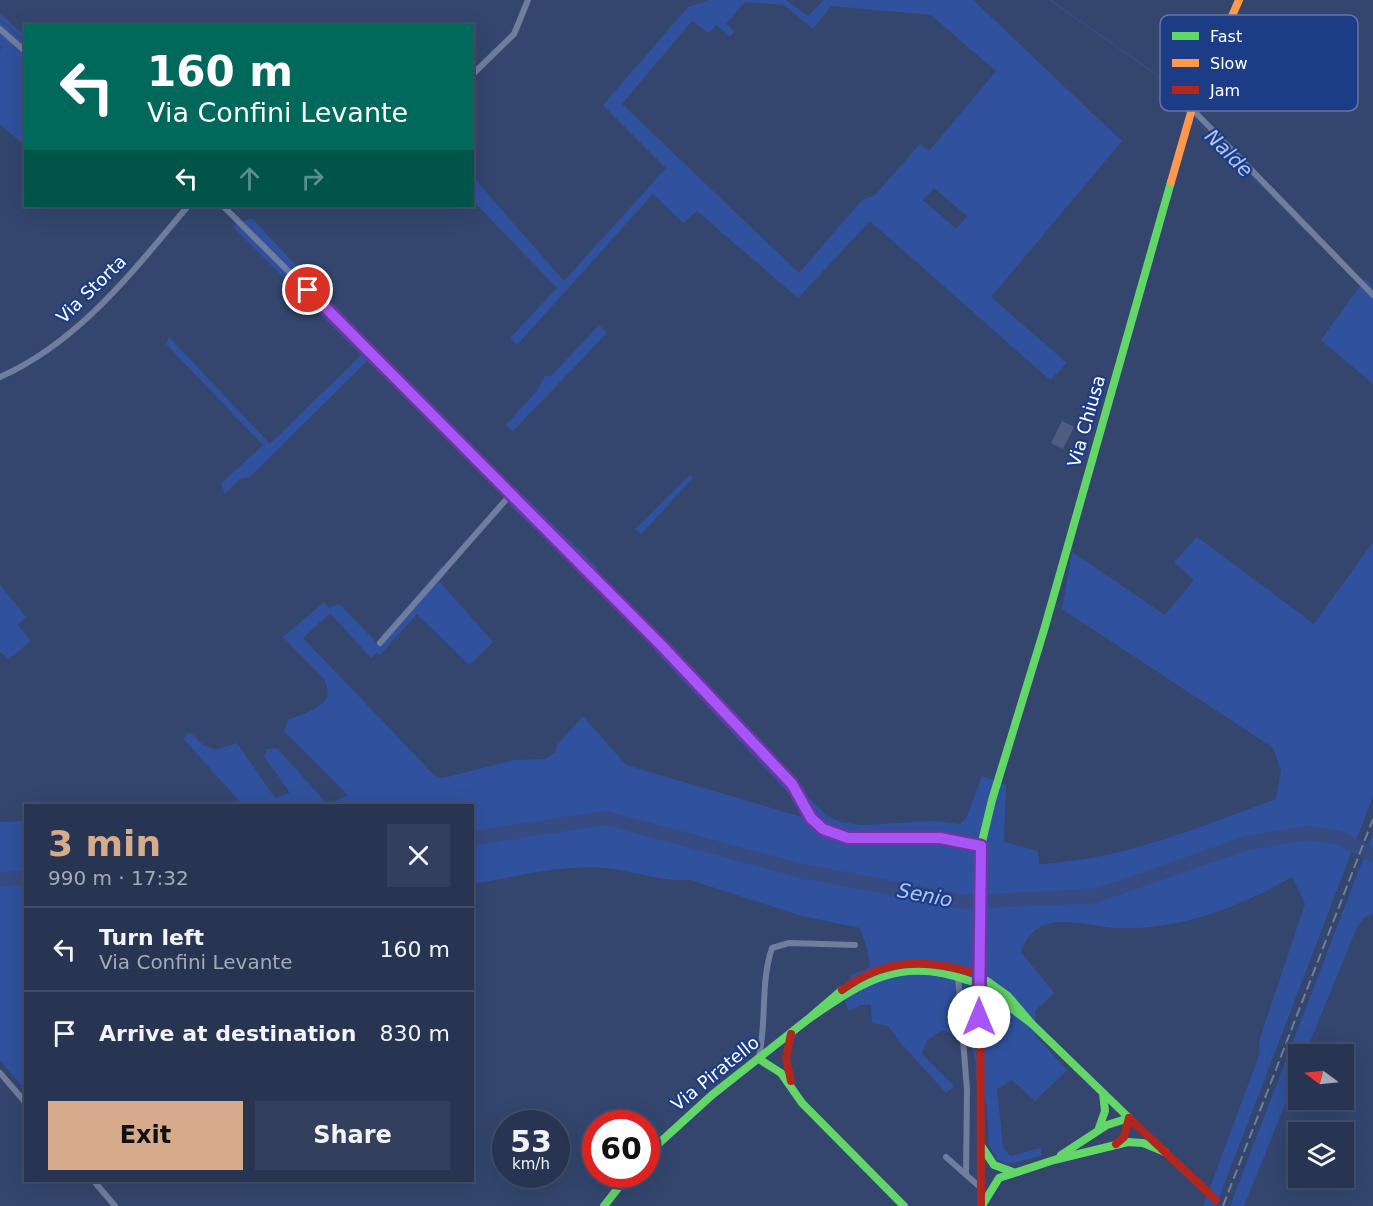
<!DOCTYPE html>
<html lang="en">
<head>
<meta charset="utf-8">
<style>
  :root { --surface:#273452; --page:#333f5c; --text:#f1f3f6; --muted:#a4aab8; --line:#434f69; --accent:#d6ab8b }
  body { margin:0; font-family:"DejaVu Sans",sans-serif; background:var(--page); color:var(--text); height:100vh; display:flex; flex-direction:column; font-size:22px; white-space:nowrap }
  * { box-sizing:border-box; margin:0 }
  p { font-size:20px; color:var(--muted) }
  .icon { flex:none; width:33px; height:33px; fill:none; stroke:currentColor; stroke-width:2; stroke-linecap:round; stroke-linejoin:round }
  .map { position:relative; flex:1; overflow:hidden }
  .side { position:absolute; left:24px; top:804px; width:450px; height:378px; display:flex; flex-direction:column; background:var(--surface); border-radius:0px; box-shadow:0 6px 24px #0002,0 0 0 2px var(--line) }
  .side>* { flex:none }
  .guide { position:absolute; left:24px; top:24px; width:450px; height:183px; border-radius:0px; box-shadow:0 6px 24px #0002,0 0 0 2px var(--line); background:#00695c; color:#fff; overflow:hidden }
  .needle { width:39px; rotate:285deg }
  .fabs { position:absolute; left:1288px; top:1044px; display:grid; gap:12px }
  .fabs a { display:grid; place-items:center; width:66px; height:66px; border-radius:0px; background:var(--surface); box-shadow:0 6px 24px #0002,0 0 0 2px var(--line); font-size:30px }
  .speed { position:absolute; left:492px; top:1110px; display:flex; gap:12px; font-size:30px; font-weight:700; text-align:center }
  .speed>* { display:grid; place-content:center; width:78px; height:78px; border-radius:50%; background:var(--surface); box-shadow:0 6px 24px #0002,0 0 0 2px var(--line); line-height:1 }
  .speed small { font-size:15px; font-weight:400 }
  .speed .limit { border:9px solid #d22; background:#fff; color:#111 }
  .pin { position:absolute; display:grid; place-items:center; width:51px; height:51px; color:#fff; margin:-26px; border:3px solid #fff; border-radius:50%; box-shadow:0 2px 6px #0007 }
  .me { position:absolute; width:66px; margin:-33px; rotate:0deg; stroke-linejoin:round; filter:drop-shadow(0 0 4px #0008) }
  .turn { display:flex; align-items:center; gap:21px; height:126px; padding:0 24px; font-size:27px }
  .turn .icon { width:78px; height:78px; stroke-width:2.5 }
  .turn b { display:block; font-size:42px; line-height:51px }
  .lanes { display:flex; align-items:center; height:57px; padding:0 24px; background:#0003; justify-content:center; gap:30px; direction:ltr }
  .lanes .off { opacity:.35 }
  .round { display:grid; place-items:center; flex:none; width:63px; height:63px; border-radius:0px; background:var(--page) }
  .head { display:flex; align-items:center; justify-content:space-between; height:102px; padding:0 24px }
  h1 { font-size:36px; font-weight:700; line-height:45px; color:var(--accent) }
  .primary-button { display:flex; gap:12px; margin-top:auto; padding:12px 24px }
  .primary-button a { flex:1; height:69px; border-radius:0px; background:var(--accent); color:#111; font-size:24px; font-weight:700; line-height:69px; text-align:center }
  .primary-button a+a { background:var(--page); color:var(--text) }
  ul { padding:0; list-style:none }
  li { display:flex; align-items:center; gap:18px; height:84px; padding:0 24px; border-top:2px solid var(--line) }
  li div { flex:1 }
  li b { display:block; font-size:22px }
  li em { font-style:normal }
  .map>svg:first-child { display:block }
  .green { fill:#30519d; fill-rule:evenodd }
  .lines { fill:none; stroke-linecap:round; stroke-linejoin:round }
  .stream { stroke:#364b81; stroke-width:2 }
  .river { stroke:#364b81; stroke-width:14 }
  .building { fill:#4e5d7d }
  .street { stroke:#707d9c; stroke-width:6 }
  .fast { stroke:#63d668; stroke-width:8 }
  .slow { stroke:#ff974d; stroke-width:8 }
  .jam { stroke:#b3261e; stroke-width:8 }
  .rail { stroke:#707e9b; stroke-width:2; stroke-dasharray:10 4.5; stroke-linecap:butt }
  .route-casing { stroke:#6d37a1; stroke-width:15 }
  .route { stroke:#a855f7; stroke-width:10 }
  .labels { text-anchor:middle; dominant-baseline:central; stroke-width:4.5; stroke-linejoin:round; paint-order:stroke }
  .street-label { font-size:18px; fill:#fff; stroke:#1c3c86 }
  .water-label { font-size:20px; font-style:italic; fill:#b0c5f3; stroke:#1c3c86 }
  .key { fill:#1c3c86; stroke:#6076aa; stroke-width:1.5 }
  .key-label { font-size:16px; fill:#fff }
</style>
</head>
<body>
<div class="map">
<svg width="1373" height="1206" viewBox="0 0 1373 1206">
  <rect width="100%" height="100%" fill="#34466e"/>
  <g class="green">
    <path d="M 710,0 L 786,0 L 808,16 L 824,0 L 973,0 L 1122,141 L 991,297 L 1067,363 L 1050,380 L 870,221 L 798,298 L 697,211 L 683,223 L 653,194 L 517,345 L 510,338 L 557,288 L 473,201 L 473,177 L 564,281 L 666,168 L 603,105 L 688,7 ZM 745,2 L 784,5 L 813,29 L 831,6 L 931,15 L 996,71 L 929,151 L 920,144 L 875,195 L 862,200 L 799,273 L 622,104 L 692,21 L 709,33 L 716,25 L 730,37 L 734,32 L 726,24 ZM 934,188 L 967,216 L 956,229 L 923,200 Z"/>
    <polygon points="0,13 25,36 25,146 0,124 0,50 2,47 0,45"/>
    <polygon points="251,218 447,422 439,428 367,361 250,477 241,478 225,494 221,484 263,445 166,344 169,337 270,444 361,355 232,226"/>
    <polygon points="1365,279 1373,287 1373,384 1321,340"/>
    <polygon points="599,325 607,333 513,431 506,425 536,392 545,376 551,376"/>
    <polygon points="690,475 693,478 641,534 635,529"/>
    <polygon points="522,494 597,567 593,582 509,505"/>
    <path d="M 1197,537 L 1314,624 L 1373,542 L 1373,796 L 1216,1206 L 1203,1206 L 1260,1053 L 1259,1041 L 1305,904 L 1292,877 C 1240,907 1177,931 1117,928 C 1096,927 1063,917 1044,925 C 1031,931 1025,940 1021,952 L 1054,993 L 1035,1011 L 1035,1035 L 1067,1070 L 1035,1101 L 1012,1080 L 997,1089 L 1003,1147 L 1010,1156 L 1041,1148 L 1041,1156 L 1007,1164 L 997,1159 L 989,1145 L 987,1106 L 971,1044 L 943,1030 L 927,1040 L 922,1054 L 954,1086 L 946,1093 L 899,1041 L 888,1026 L 872,1023 L 871,1005 L 860,1005 L 849,1011 L 844,1000 L 848,996 L 851,975 L 870,967 L 867,948 L 860,928 L 802,916 L 690,880 C 661,882 632,870 602,868 C 559,865 515,877 473,884 L 472,806 L 234,805 L 241,803 L 183,738 L 190,732 L 203,745 L 215,750 L 237,743 L 275,798 L 290,793 L 264,756 L 267,749 L 277,748 L 328,805 L 348,795 L 284,731 L 288,720 C 307,712 340,705 323,678 L 283,637 L 324,602 L 329,608 L 339,604 L 376,642 L 442,566 L 447,572 L 439,581 L 493,642 L 469,665 L 417,614 L 380,655 L 376,653 L 371,658 L 330,613 L 303,638 L 436,777 L 443,778 L 514,760 L 545,759 L 556,752 L 557,745 L 583,716 L 626,765 L 805,818 L 790,795 L 654,650 L 664,641 L 769,749 L 798,787 L 826,815 L 840,822 L 862,825 L 933,821 L 960,824 L 966,819 L 982,776 L 1006,785 L 1004,842 L 1038,851 L 1039,864 C 1122,860 1199,827 1276,799 L 1281,770 L 1273,748 L 1062,609 L 1072,552 L 1165,615 L 1194,580 L 1174,562 Z"/>
    <polygon points="0,585 26,617 18,625 31,641 9,659 0,652"/>
    <polygon points="25,821 26,821 25,1090 0,1060 0,822"/>
    <polygon points="1373,833 1373,914 1365,917 1357,927 1305,1054 1299,1054 1299,1070 1244,1206 1230,1206"/>
  </g>
  <g class="lines">
    <g class="stream">
      <polyline points="1050,0 1190,98 1191,102"/>
      <polyline points="0,20 26,42"/>
      <polyline points="1196,116 1197,122 1305,230"/>
    </g>
    <g class="river">
      <polyline points="472,838 606,818 802,871 965,902 1095,896 1247,843 1308,833 1340,838 1373,855"/>
      <polyline points="0,879 26,878"/>
    </g>
  </g>
  <polygon class="building" points="1062,421 1074,427 1063,449 1051,443"/>
  <g class="lines">
    <g class="street">
      <polyline points="0,29 26,52"/>
      <polyline points="472,75 514,34 528,0"/>
      <polyline points="1192,109 1373,295"/>
      <polyline points="223,206 618,600 792,784 811,818 823,829 848,838 940,838 981,846"/>
      <path d="M 0,377 C 79,342 134,270 188,206"/>
      <polyline points="380,643 511,494"/>
      <polyline points="958,976 967,1090 966,1174"/>
      <path d="M 759,1057 C 767,1020 760,984 772,948 L 789,943 L 855,945"/>
      <polyline points="0,1073 26,1103"/>
      <polyline points="946,1157 981,1188"/>
      <polyline points="93,1180 115,1206"/>
    </g>
    <g class="fast">
      <polyline points="980,927 981,846 992,800 1044,630 1171,182"/>
      <polyline points="987,981 1008,996 1031,1023 987,990"/>
      <path d="M 842,990 L 807,1020 C 864,981 900,955 970,981"/>
      <polyline points="1031,1023 1129,1118"/>
      <polyline points="759,1059 781,1073 802,1103 904,1206"/>
      <polyline points="1099,1128 1105,1111 1103,1093"/>
      <polyline points="982,1147 994,1165 1013,1172"/>
      <polyline points="646,1155 712,1095 807,1020"/>
      <polyline points="1061,1155 1107,1125 1129,1118"/>
      <polyline points="983,1204 999,1178 1054,1160 1128,1142 1143,1143 1165,1152"/>
      <polyline points="604,1206 629,1174"/>
    </g>
    <polyline class="slow" points="1171,182 1192,109 1239,0"/>
    <g class="jam">
      <polyline points="980,927 981,1206"/>
      <path d="M 842,990 C 883,960 922,958 970,972"/>
      <polyline points="791,1034 786,1058 791,1081"/>
      <polyline points="1129,1118 1216,1200"/>
      <polyline points="1116,1144 1124,1137 1129,1118"/>
    </g>
    <polyline class="rail" points="1223,1206 1373,819"/>
  </g>
  <g class="lines">
    <defs>
      <polyline id="route" points="308,290 662,646 792,784 811,818 823,829 848,838 940,838 981,846 979,1017"/>
    </defs>
    <use href="#route" class="route-casing"/>
    <use href="#route" class="route"/>
  </g>
  <g class="labels">
    <g class="street-label">
      <text transform="translate(91 289) rotate(-44)">Via Storta</text>
      <text transform="translate(1086 421) rotate(-74)">Via Chiusa</text>
      <text transform="translate(715 1073) rotate(-39)">Via Piratello</text>
    </g>
    <g class="water-label">
      <text transform="translate(1229 153) rotate(45)">Nalde</text>
      <text transform="translate(925 895) rotate(11)">Senio</text>
    </g>
  </g>
  <rect x="1160" y="15" width="198" height="96" rx="9" class="key"/>
  <rect x="1172" y="32" width="27" height="8" fill="#63d668"/>
  <rect x="1172" y="59" width="27" height="8" fill="#ff974d"/>
  <rect x="1172" y="86" width="27" height="8" fill="#b3261e"/>
  <g class="key-label">
    <text x="1210" y="42">Fast</text>
    <text x="1210" y="69">Slow</text>
    <text x="1210" y="96">Jam</text>
  </g>
</svg>
<div class="fabs">
<a><svg class="needle" viewBox="-14 -14 28 28"><path d="M0-13l5 13h-10z" fill="#e53935"/><path d="M0 13l5-13h-10z" fill="#a4aab8"/></svg></a>
<a><svg class="icon" aria-label="layers" viewBox="0 0 24 24"><path d="M12 4l9 5-9 5-9-5zM3 14l9 5 9-5"/></svg></a>
</div>
<div class="speed"><div>53<small>km/h</small></div><div class="limit">60</div></div>
<div class="pin" style="left:308px;top:290px;background:#d93025"><svg class="icon" aria-label="arrive" viewBox="0 0 24 24"><path d="M6 21V4h12l-3 4 3 4H6"/></svg></div>
<svg class="me" style="left:979px;top:1017px" viewBox="-20 -20 40 40"><circle r="19" fill="#fff"/><path d="M0-13L10 11 0 6-10 11z" fill="#a855f7"/></svg>
<div class="guide">
<div class="turn"><svg class="icon" aria-label="left" viewBox="0 0 24 24"><path d="M17 20v-9H6M10 6l-5 5 5 5"/></svg><div><b>160 m</b>Via Confini Levante</div></div>
<div class="lanes"><svg class="icon" aria-label="left" viewBox="0 0 24 24"><path d="M17 20v-9H6M10 6l-5 5 5 5"/></svg><svg class="icon off" aria-label="ahead" viewBox="0 0 24 24"><path d="M12 20V5M6 11l6-6 6 6"/></svg><svg class="icon off" aria-label="right" viewBox="0 0 24 24"><path d="M7 20v-9h11M14 6l5 5-5 5"/></svg></div>
</div>
<section class="side">
<div class="head"><div><h1>3 min</h1><p>990 m · 17:32</p></div><a class="round"><svg class="icon" aria-label="close" viewBox="0 0 24 24"><path d="M6 6l12 12M18 6L6 18"/></svg></a></div>
<ul>
<li><svg class="icon" aria-label="left" viewBox="0 0 24 24"><path d="M17 20v-9H6M10 6l-5 5 5 5"/></svg><div><b>Turn left</b><p>Via Confini Levante</p></div><em>160 m</em></li>
<li><svg class="icon" aria-label="arrive" viewBox="0 0 24 24"><path d="M6 21V4h12l-3 4 3 4H6"/></svg><div><b>Arrive at destination</b></div><em>830 m</em></li>
</ul>
<div class="primary-button"><a>Exit</a><a>Share</a></div>
</section>
</div>
</body>
</html>
